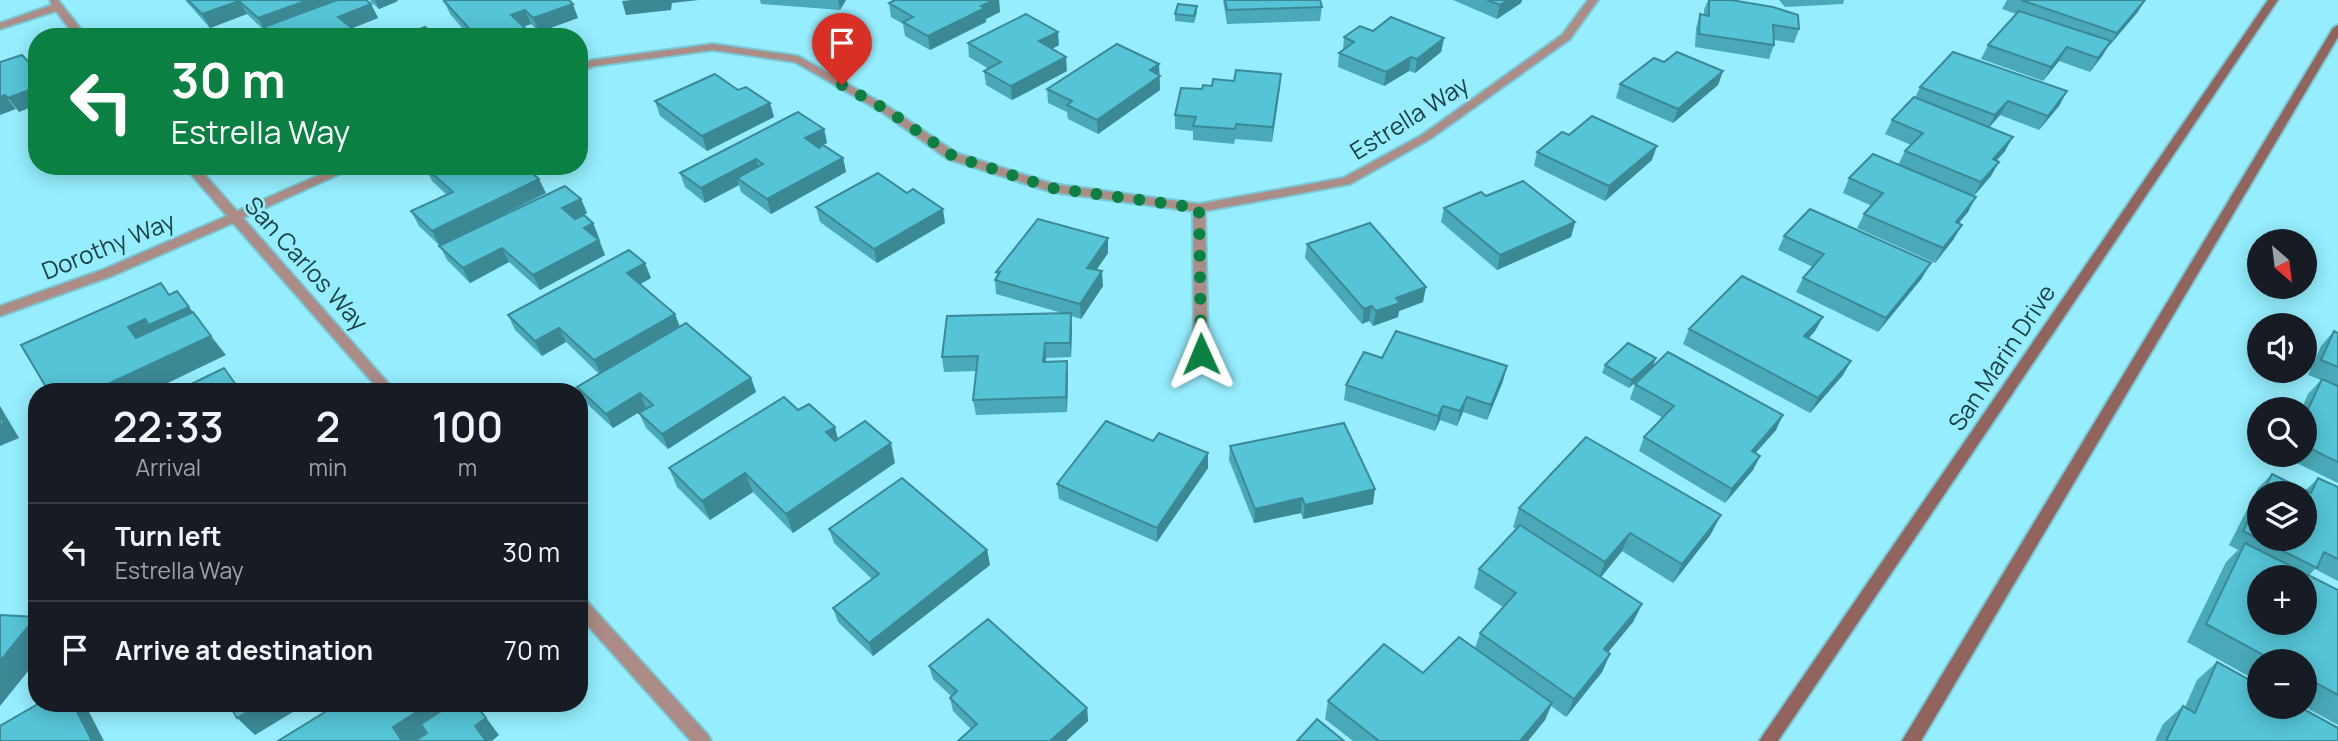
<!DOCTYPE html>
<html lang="en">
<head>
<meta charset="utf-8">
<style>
  :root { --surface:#171b24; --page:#242831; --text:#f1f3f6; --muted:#9ea1a6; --line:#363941 }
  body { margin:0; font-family:Manrope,sans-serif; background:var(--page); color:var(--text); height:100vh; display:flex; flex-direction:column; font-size:26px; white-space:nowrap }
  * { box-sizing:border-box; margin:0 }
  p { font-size:23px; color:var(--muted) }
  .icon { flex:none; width:38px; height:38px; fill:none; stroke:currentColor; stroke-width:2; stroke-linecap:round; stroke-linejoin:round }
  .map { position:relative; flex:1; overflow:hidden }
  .drawer { position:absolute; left:28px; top:383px; width:560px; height:329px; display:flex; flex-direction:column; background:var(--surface); border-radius:28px; box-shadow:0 4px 18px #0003 }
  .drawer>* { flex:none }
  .guide { position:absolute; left:28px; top:28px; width:560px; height:147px; border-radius:28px; box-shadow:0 4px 18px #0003; background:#0b8043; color:#fff; overflow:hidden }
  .needle { width:46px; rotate:152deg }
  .controls { position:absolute; left:2247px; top:229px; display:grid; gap:14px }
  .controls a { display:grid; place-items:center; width:70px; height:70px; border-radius:50%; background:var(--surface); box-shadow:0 4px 18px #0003; font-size:35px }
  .pin { position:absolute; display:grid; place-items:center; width:60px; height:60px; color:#fff; margin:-72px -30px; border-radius:50% 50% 50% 0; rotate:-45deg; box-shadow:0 0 7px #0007 }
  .pin .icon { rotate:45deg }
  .me { position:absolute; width:77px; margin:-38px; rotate:359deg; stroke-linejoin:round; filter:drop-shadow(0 0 5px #0008) }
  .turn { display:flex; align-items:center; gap:24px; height:147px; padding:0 28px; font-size:32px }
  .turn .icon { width:91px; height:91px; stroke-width:2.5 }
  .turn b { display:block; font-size:49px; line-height:60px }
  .eta { display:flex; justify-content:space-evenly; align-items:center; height:119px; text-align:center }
  .eta b { font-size:42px; font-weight:600; line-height:49px }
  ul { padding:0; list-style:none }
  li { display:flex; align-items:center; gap:21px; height:98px; padding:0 28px; border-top:2px solid var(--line) }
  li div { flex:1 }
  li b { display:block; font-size:26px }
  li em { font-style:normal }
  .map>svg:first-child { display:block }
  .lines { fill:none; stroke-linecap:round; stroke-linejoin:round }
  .minor-casing { stroke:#7ac7d5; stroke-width:4 }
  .secondary-casing { stroke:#7ac7d5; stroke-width:4 }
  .minor { fill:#ab8c86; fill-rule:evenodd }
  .secondary { fill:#91655d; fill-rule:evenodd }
  .wall { fill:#49a9b8; fill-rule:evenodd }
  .shaded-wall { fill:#3c8996 }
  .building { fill:#55c4d6; stroke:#3c8996; stroke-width:2; fill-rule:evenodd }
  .route { stroke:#0b8043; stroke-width:12; stroke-dasharray:0 21.6 }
  .labels { text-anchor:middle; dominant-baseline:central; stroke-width:5; stroke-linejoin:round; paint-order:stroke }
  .street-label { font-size:24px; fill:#1c4147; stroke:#95edfd }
</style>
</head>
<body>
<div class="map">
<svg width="2338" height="741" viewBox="0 0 2338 741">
  <rect width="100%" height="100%" fill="#95edfd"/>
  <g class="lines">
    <defs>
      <g id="minor">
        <polygon points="50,0 58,0 87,37 76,37 56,11 0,29 0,23 52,5"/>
        <polygon points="1588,0 1598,0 1570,39 1430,139 1350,184 1205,211 1208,354 1201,359 1194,354 1193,211 1052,192 948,159 882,112 795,62 713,50 594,66 579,72 579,65 592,60 713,44 798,56 890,108 956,153 1053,184 1199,204 1343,178 1422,135 1562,35"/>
        <polygon points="184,166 197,166 237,211 340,166 357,166 243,218 396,392 381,392 233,223 112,276 0,316 0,306 102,270 227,216"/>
        <polygon points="579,597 585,599 708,735 711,741 691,741 579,616"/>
      </g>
      <g id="secondary">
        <polygon points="2268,0 2278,0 1778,741 1759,741"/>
        <polygon points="2338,25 2338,37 1921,741 1902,741 2333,28"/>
      </g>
    </defs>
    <use href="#minor" class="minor-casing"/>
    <use href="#secondary" class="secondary-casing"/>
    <use href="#minor" class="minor"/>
    <use href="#secondary" class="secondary"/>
  </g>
  <g class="wall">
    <polygon points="185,0 366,0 371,4 378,18 352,28 363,37 270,37 267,32 266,32 247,14 210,28"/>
    <polygon points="370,0 397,0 398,1 379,9 372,3"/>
    <polygon points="760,0 846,0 840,10 761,4"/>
    <polygon points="895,0 999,0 1000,12 986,19 986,22 930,50 905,36 903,24 891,17 889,3"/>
    <polygon points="1223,0 1320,0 1322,7 1320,21 1227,24"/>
    <polygon points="1453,0 1522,0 1521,3 1497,19"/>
    <polygon points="1708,0 1731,0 1799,29 1794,43 1774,40 1774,45 1769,59 1695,47 1696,28 1700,14 1704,15 1704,10"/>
    <polygon points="1779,0 1844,0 1843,4 1785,7"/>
    <polygon points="2007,0 2145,0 2137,13 2108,47 2090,72 2059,61 2043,81 1981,59 1988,45 2016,14 2002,9"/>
    <polygon points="444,1 578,18 539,32 531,24 523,27 529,37 470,37 450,14"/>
    <polygon points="1197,6 1197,13 1194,23 1175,21 1175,14"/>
    <polygon points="1373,31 1444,38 1441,52 1415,73 1409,71 1384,86 1338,67 1339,53 1343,50 1344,37"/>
    <polygon points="968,43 1059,45 1052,49 1067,71 1012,100 986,85 984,71 989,69 969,57"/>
    <polygon points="1664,62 1723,71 1718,85 1673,123 1616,98 1620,84"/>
    <polygon points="1159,64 1160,90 1098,134 1068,119 1067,112 1048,103 1047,89"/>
    <polygon points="1281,74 1272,142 1235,139 1234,144 1193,140 1193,131 1175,129 1175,115 1202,89 1234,81"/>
    <polygon points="1920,87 2067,91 2059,106 2039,130 2000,115 1989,127 2005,151 1996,161 1991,176 1973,196 1968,212 1958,224 1962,225 1953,240 1935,263 1857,228 1864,214 1872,206 1843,193 1849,178 1898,165 1905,151 1911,145 1885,134 1892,120 1915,98"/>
    <polygon points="738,90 770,103 774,117 707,151 660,116 655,101"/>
    <polygon points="824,129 827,143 819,147 843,158 846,172 771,214 741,192 739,185 705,203 685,187 680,173"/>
    <polygon points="1569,135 1652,160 1605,201 1534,166 1537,152"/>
    <polygon points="425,167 546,193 452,240 581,199 587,213 575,219 593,223 599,238 597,239 599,240 605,255 540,290 509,262 470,283 447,260 440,246 419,226 411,211 447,195 432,181"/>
    <polygon points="907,193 945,223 877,263 820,222 816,207"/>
    <polygon points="1444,208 1575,222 1571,237 1497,270 1441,222"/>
    <polygon points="1784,236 1922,278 1878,332 1796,292 1803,278 1813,267 1778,250"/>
    <polygon points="1307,244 1423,302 1399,311 1398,317 1373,326 1369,321 1362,324 1305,258"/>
    <polygon points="1108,253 1096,270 1103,286 1081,319 1071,316 1072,328 1071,357 1046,358 1046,362 1067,361 1068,376 1067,412 976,415 973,400 976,371 944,372 942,357 1062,313 996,294 995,280 997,276 996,272"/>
    <polygon points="651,278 640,284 675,314 680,327 751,378 756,392 668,449 646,428 639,413 647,409 646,408 613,428 584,401 577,387 599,374 566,342 542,356 515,330 508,315"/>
    <polygon points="1823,317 1815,331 1808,339 1843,375 1810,413 1683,344 1689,329"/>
    <polygon points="2334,331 2338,333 2338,483 2280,455 2305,455 2305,410 2301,410 2308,394 2321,380 2308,375 2321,346"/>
    <polygon points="1382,358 1503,381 1487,420 1463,412 1457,426 1440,420 1435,431 1344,400 1346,385"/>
    <polygon points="1656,358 1653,366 1629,388 1602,373 1605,365"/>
    <polygon points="1635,384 1776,430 1755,453 1760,456 1753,470 1725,503 1639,451 1644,437 1663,418 1630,399"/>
    <polygon points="798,410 838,439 895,463 793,533 753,492 710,520 677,487 669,468"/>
    <polygon points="1153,441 1208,453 1208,468 1157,542 1059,499 1057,484"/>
    <polygon points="1230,446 1373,504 1303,519 1301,513 1254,523 1229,460"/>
    <path d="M 2272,474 L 2306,490 L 2318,478 L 2338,487 L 2338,581 L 2315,569 L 2309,575 L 2338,590 L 2338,725 L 2305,707 L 2305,662 L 2259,662 L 2259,682 L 2187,642 L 2226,562 L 2238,550 L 2229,545 L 2258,488 ZM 2259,494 L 2305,494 L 2259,539 Z"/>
    <polygon points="1519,508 1711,534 1673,583 1622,551 1601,577 1642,604 1633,622 1608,652 1610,654 1602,672 1566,717 1551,706 1545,720 1528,741 1353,741 1325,719 1328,701 1423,673 1475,648 1480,633 1503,607 1474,588 1479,569 1516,529 1513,527"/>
    <polygon points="829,529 987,550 990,565 873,656 838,622 833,608 872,579 834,543"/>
    <polygon points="2217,662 2338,741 2155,741 2163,724 2183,706 2185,707 2197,680"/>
    <polygon points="929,666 1087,708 1088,721 1066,741 958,741 971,729 953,711 950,698 951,696 933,679"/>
  </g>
  <g class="shaded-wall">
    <polygon points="308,0 348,0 264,27 267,32 266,32 258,18"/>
    <polygon points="378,0 397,0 398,1 379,9 375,1"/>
    <polygon points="631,0 699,0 672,3 671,10 626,15 622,1"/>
    <polygon points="838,0 846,0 840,10"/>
    <polygon points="994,0 999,0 1000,12 986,19 986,22 930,50 928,36"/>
    <polygon points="1508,0 1522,0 1521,3 1497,19 1500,5"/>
    <polygon points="2145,0 2137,13 2108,47 2117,33"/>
    <polygon points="239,1 247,14 210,28 202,14"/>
    <polygon points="371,4 378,18 345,31 338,17"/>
    <polygon points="573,4 578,18 539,32 533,18"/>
    <polygon points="525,10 531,24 517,29 511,15"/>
    <polygon points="527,30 529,37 509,37"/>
    <polygon points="1058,32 1059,45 1040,55 1039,41"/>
    <polygon points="1444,38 1441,52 1415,73 1417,59"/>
    <polygon points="2111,41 2103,55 2090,72 2098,58"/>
    <polygon points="2067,47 2059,61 2043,81 2051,67"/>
    <polygon points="1066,57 1067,71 1012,100 1011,86"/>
    <polygon points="1411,57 1409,71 1384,86 1386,72"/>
    <polygon points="1159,64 1160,90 1098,134 1097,120 1150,70"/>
    <polygon points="1723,71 1718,85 1673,123 1678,109"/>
    <polygon points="1281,74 1280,88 1272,142 1273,127"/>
    <polygon points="37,87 37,105 19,112 8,98"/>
    <polygon points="2067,91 2059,106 2039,130 2048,116"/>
    <polygon points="5,95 16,109 0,115 0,97"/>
    <polygon points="2008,101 2000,115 1987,130 1995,115"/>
    <polygon points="770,103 774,117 707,151 702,136"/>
    <polygon points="824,129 827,143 809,152 805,138"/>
    <polygon points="2013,137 2005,151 1985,174 1993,159"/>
    <polygon points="1657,146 1652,160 1605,201 1609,186"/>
    <polygon points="843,158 846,172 771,214 767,199"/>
    <polygon points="756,159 760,174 737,178 739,185 705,203 701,188"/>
    <polygon points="1999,162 1991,176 1973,197 1981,182"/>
    <polygon points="539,179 546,193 440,246 432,231"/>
    <polygon points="1976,197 1968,212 1947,237 1956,222"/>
    <polygon points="581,199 587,213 569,223 562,208"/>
    <polygon points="943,209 945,223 877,263 874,249"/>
    <polygon points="1575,222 1571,237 1497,270 1500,255"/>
    <polygon points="593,223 599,238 590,242 584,228"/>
    <polygon points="1962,225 1953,240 1935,263 1943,248"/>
    <polygon points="1108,238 1108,253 1088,282 1087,268"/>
    <polygon points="599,240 605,255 540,290 533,275"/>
    <polygon points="502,248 509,262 470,283 463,268"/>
    <polygon points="645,263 651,278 633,288 627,273"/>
    <polygon points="1931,263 1922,278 1878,332 1886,318"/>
    <polygon points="1102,271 1103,286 1081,319 1080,304"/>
    <polygon points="1426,287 1423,302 1399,311 1398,317 1373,326 1376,311 1396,298"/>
    <polygon points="1372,306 1369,321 1362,324 1364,309"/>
    <polygon points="189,307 204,326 136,338 128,327 145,319 181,310"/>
    <polygon points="1071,313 1072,328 1071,357 1070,343"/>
    <polygon points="675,314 680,328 601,375 594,360"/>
    <polygon points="1823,317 1815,331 1797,351 1804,336"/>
    <polygon points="559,328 566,342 542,356 535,341"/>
    <polygon points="211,336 226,355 149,392 91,392"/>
    <polygon points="1045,343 1046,358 1045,376 1043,362"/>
    <polygon points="1656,358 1653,366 1629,388 1632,380"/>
    <polygon points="1067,361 1068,376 1067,412 1066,397"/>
    <polygon points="1851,361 1843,375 1810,413 1818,398"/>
    <polygon points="1507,366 1503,381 1487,420 1491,405"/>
    <polygon points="751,378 756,392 668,449 662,434"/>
    <polygon points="640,393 646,408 613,428 606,414"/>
    <polygon points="1467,397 1463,412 1457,426 1460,411"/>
    <polygon points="0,406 19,438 0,446"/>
    <polygon points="1443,406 1440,420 1435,431 1438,416"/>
    <polygon points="1783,415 1776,430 1745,465 1752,451"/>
    <polygon points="835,427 840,447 826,432"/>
    <polygon points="891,443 895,463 793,533 786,514"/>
    <polygon points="1208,453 1208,468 1157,542 1157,528"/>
    <polygon points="1760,456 1753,470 1725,503 1732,489"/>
    <polygon points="745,473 753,492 710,520 702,501"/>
    <polygon points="1375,489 1373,504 1303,519 1305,505"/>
    <polygon points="1302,498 1301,513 1254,523 1255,509"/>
    <polygon points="1721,515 1711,534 1673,583 1682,564"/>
    <polygon points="1630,533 1622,551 1598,581 1605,562"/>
    <polygon points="987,550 990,565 873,656 869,643"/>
    <polygon points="1642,604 1633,622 1595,668 1604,649"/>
    <polygon points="36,617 37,660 0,706 0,661"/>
    <polygon points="1610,654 1602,672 1566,717 1574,699"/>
    <polygon points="1552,703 1545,720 1528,741 1520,741"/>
    <polygon points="73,704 83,704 86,706 104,741 92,741"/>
    <polygon points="260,704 306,704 255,735 237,718"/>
    <polygon points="429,704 470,704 414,741 402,741 393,727"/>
    <polygon points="1087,708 1088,721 1066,741 1050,741"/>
    <polygon points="481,711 499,735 492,741 486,741 475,726"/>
  </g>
  <g class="building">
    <polygon points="188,0 308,0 258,18 239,1 202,14"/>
    <polygon points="337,0 366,0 371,4 338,17 363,37 275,37 264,27"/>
    <polygon points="446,0 569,0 573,4 533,18 525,10 511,15 527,30 509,37 477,37 444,1"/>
    <polygon points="895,0 994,0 981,6 985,8 928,36 903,22 913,17 889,3"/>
    <polygon points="1225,0 1320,0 1322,7 1227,10"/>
    <polygon points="1487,0 1508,0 1500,5"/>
    <polygon points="1709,0 1731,0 1773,7 1798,15 1799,29 1773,25 1774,45 1699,34 1700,14 1709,16"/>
    <polygon points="2021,0 2145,0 2117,33"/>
    <polygon points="1178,4 1197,6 1194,16 1175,14"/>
    <polygon points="2019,11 2111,41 2098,58 2067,47 2051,67 1988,45"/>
    <polygon points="1026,14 1058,32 1039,41 1066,57 1011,86 984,71 1001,62 968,43"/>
    <polygon points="1391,17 1444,38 1417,59 1411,57 1386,72 1339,53 1354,42 1344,37 1360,26 1373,31"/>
    <polygon points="425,27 437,36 400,37"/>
    <polygon points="1117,44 1159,64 1150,70 1160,76 1097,120 1067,105 1072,101 1047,89"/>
    <polygon points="1677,52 1723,71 1678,109 1620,84 1654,58 1664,62"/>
    <polygon points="1953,52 2067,91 2048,116 2008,101 1995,115 1920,87"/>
    <polygon points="22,55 37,71 37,87 8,98 5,95 0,97 0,62"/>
    <polygon points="1236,70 1281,74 1273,127 1236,124 1235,129 1193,126 1196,117 1175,115 1181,88 1202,89 1203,85 1212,86 1213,79 1234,81"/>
    <polygon points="715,74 738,90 746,87 770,103 702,136 655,101"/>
    <polygon points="1914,97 2013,137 1993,159 1999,162 1981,182 1905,151 1923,133 1892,120"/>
    <polygon points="798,112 824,129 805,138 819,148 823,145 843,158 767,199 737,178 763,164 756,159 701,188 680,173"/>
    <polygon points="1592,116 1657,146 1609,186 1537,152 1562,132 1569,135"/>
    <polygon points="1873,154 1976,197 1956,222 1962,225 1943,248 1864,214 1883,193 1849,178"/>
    <polygon points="427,166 524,166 539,179 432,231 411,211 453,192 425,167"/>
    <polygon points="878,173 907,193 913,189 943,209 874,249 816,207"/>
    <polygon points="1523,181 1575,222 1500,255 1444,208 1481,192 1486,196"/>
    <polygon points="565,186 581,199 562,208 575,219 584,215 593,223 584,228 599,240 533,275 502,248 463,268 439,246"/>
    <polygon points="1810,209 1931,263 1886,318 1803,278 1824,254 1784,236"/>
    <polygon points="1038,219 1108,238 1087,268 1102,271 1080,304 995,280 1000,272 996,272"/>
    <polygon points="1370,223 1426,287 1396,298 1400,303 1376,311 1372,306 1364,309 1307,244"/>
    <polygon points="629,250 645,263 627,273 675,314 594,360 559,328 535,341 508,315"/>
    <polygon points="1742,276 1823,317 1804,336 1851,361 1818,398 1689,329"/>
    <polygon points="161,283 169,295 177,291 189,307 149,325 145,319 128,327 136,338 193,312 211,336 91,392 49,392 21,345"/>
    <polygon points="1071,313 1070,343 1045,343 1043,362 1067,361 1066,397 973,400 978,356 942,357 947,316"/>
    <polygon points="686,323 751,378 662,434 639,413 653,405 640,393 606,414 577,387"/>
    <polygon points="1396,331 1507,366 1491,405 1467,397 1460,411 1443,406 1438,416 1346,385 1364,352 1382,358"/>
    <polygon points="2334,331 2338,333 2338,367 2321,360"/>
    <polygon points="1628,343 1656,358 1632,380 1605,365"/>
    <polygon points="1668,352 1783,415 1752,451 1760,456 1732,489 1644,437 1674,406 1635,384"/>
    <polygon points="224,368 241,392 175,392"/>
    <polygon points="2322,379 2338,386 2338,462 2305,446 2305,416"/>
    <polygon points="784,397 798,410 809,404 835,427 826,432 835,441 865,421 891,443 786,514 745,473 702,501 669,468"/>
    <polygon points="0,415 4,423 0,425"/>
    <polygon points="1106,421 1153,441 1159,433 1208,453 1157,528 1057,484"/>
    <polygon points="1344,423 1375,489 1305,505 1302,498 1255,509 1230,446"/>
    <polygon points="1586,437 1721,515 1682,564 1630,533 1605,562 1519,508"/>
    <polygon points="2272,474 2311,493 2318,478 2338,487 2338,559 2324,552 2317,568 2243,531 2259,499 2259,539 2305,539 2305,494 2262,494"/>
    <polygon points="902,478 987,550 869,643 833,608 879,574 829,529"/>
    <polygon points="1520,525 1642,604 1604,649 1610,654 1574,699 1480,633 1516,593 1479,569"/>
    <path d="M 2245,543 L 2338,590 L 2338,695 L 2305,677 L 2305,662 L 2276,662 L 2206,624 ZM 2259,578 L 2305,578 L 2305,623 L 2259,623 Z"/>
    <polygon points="0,615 36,617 0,661"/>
    <polygon points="988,619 1087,708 1050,741 958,741 977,724 950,698 957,691 929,666"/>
    <polygon points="1459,637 1552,703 1520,741 1379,741 1328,701 1384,644 1423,673"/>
    <polygon points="2217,662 2259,685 2259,707 2300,707 2338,728 2338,741 2166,741 2183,706 2195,713"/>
    <polygon points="38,704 73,704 92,741 0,741 0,726"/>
    <polygon points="229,704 260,704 237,718"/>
    <polygon points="338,704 429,704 393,727 402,741 278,741"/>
    <polygon points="452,704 475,704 486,718 475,726 486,741 415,741 427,733 421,724"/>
    <polygon points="1317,719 1344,741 1297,741"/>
  </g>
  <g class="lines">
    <polyline class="route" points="842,85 887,110 953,156 1052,188 1199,208 1201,354"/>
  </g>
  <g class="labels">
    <g class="street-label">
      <text transform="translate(1409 117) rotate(-32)">Estrella Way</text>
      <text transform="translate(108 245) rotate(-22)">Dorothy Way</text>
      <text transform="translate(307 263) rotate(48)">San Carlos Way</text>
      <text transform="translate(2001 357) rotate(-56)">San Marin Drive</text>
    </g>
  </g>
</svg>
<div class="controls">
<a><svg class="needle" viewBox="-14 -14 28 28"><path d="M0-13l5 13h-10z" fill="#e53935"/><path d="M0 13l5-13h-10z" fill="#9ea1a6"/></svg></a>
<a><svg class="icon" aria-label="sound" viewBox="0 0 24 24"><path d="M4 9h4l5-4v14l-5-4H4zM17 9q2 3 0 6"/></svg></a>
<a><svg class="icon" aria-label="search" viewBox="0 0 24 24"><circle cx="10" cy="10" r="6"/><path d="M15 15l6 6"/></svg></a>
<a><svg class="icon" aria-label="layers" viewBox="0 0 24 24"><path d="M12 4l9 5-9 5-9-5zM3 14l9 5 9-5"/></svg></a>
<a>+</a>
<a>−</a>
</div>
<div class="pin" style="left:842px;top:85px;background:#d93025"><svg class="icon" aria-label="arrive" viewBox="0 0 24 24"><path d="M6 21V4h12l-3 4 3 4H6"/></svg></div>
<svg class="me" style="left:1201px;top:354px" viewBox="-20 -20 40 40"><path d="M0-17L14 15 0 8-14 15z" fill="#0b8043" stroke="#fff" stroke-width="4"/></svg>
<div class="guide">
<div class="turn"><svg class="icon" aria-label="left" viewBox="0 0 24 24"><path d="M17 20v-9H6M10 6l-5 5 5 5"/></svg><div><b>30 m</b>Estrella Way</div></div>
</div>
<section class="drawer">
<div class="eta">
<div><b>22:33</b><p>Arrival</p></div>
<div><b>2</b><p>min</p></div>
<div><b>100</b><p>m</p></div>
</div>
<ul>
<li><svg class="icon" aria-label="left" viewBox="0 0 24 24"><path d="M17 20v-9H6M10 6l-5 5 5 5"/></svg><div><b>Turn left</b><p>Estrella Way</p></div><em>30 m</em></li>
<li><svg class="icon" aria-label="arrive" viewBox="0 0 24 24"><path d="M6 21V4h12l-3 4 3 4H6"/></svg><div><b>Arrive at destination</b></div><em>70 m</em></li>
</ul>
</section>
</div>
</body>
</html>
